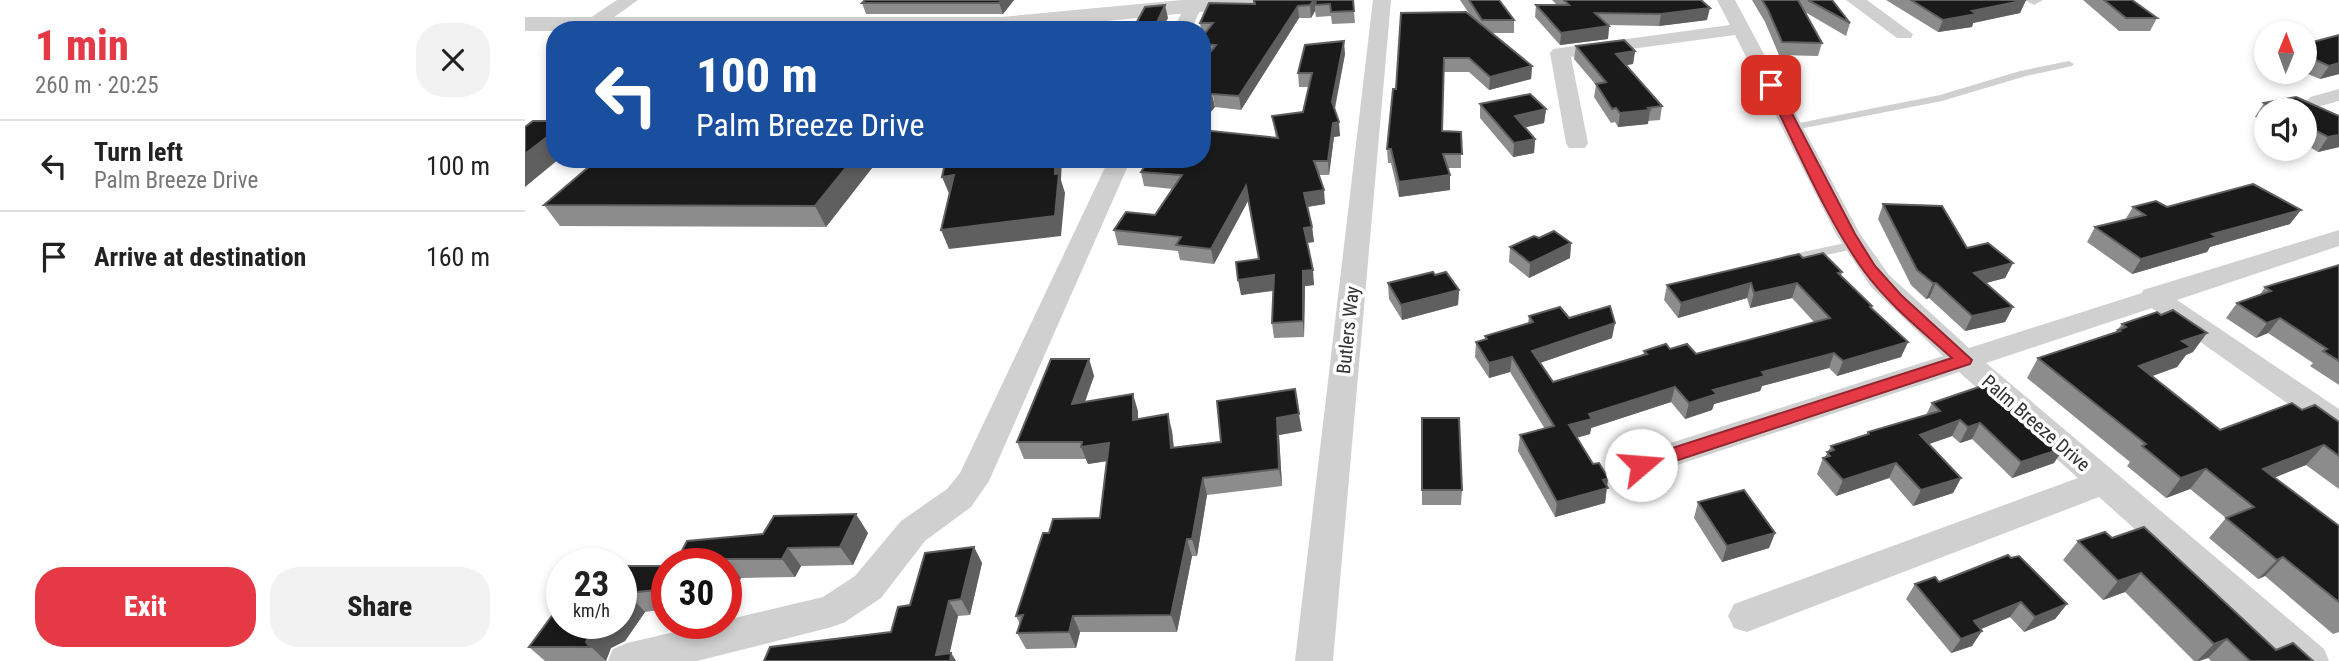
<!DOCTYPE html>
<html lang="en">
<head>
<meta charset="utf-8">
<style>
  :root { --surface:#fff; --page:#f2f2f2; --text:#222; --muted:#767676; --line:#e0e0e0; --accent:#e63946 }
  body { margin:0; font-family:"Roboto Condensed",sans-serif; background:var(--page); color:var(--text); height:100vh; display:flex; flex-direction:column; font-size:26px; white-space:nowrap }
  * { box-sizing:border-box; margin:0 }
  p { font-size:23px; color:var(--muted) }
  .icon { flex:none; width:38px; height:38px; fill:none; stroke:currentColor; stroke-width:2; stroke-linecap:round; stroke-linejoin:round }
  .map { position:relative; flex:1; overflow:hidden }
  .details { display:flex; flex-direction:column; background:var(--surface); width:525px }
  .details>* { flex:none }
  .banner { position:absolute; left:21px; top:21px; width:665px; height:147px; border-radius:28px; box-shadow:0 4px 10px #0003; background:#1a4fa0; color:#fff; overflow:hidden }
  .needle { width:46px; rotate:1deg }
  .buttons { position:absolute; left:1729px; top:21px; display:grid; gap:14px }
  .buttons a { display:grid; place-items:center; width:63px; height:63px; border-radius:50%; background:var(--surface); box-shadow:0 4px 10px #0003; font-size:35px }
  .speed { position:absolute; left:21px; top:548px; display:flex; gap:14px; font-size:35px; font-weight:700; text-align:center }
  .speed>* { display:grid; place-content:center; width:91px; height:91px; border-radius:50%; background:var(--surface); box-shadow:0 4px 10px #0003; line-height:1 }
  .speed small { font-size:18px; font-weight:400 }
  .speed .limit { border:10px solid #d22; background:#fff; color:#111 }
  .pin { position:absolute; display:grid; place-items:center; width:60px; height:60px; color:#fff; margin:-30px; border-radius:14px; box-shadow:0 4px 10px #0006 }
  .me { position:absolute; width:77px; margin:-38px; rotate:72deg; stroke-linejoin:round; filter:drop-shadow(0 0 5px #0008) }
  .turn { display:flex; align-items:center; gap:24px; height:147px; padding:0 35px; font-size:32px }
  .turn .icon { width:91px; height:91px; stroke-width:2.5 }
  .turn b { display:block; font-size:49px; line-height:60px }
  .round { display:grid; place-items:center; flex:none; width:74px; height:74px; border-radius:28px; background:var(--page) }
  .summary { display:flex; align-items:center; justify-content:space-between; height:119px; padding:0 35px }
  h1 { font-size:42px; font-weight:800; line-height:52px; color:var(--accent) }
  .primary-button { display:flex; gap:14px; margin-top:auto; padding:14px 35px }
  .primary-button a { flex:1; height:80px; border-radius:28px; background:var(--accent); color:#fff; font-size:28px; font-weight:800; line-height:80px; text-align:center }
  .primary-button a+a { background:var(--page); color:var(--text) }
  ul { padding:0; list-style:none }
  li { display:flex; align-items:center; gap:21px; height:91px; padding:0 35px; border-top:2px solid var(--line) }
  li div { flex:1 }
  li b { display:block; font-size:26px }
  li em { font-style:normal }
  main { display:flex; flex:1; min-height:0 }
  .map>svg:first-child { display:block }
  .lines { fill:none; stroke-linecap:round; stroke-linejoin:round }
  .service { fill:#d0d0d0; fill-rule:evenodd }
  .minor { fill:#d0d0d0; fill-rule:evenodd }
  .tertiary { fill:#d0d0d0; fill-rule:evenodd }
  .wall { fill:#8c8c8c }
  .shaded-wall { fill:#5f5f5f }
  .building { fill:#1a1a1a; stroke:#5f5f5f; stroke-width:2 }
  .route { fill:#e63946; stroke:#96252e; stroke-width:2 }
  .labels { text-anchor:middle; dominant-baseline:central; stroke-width:7; stroke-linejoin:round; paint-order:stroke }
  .street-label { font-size:19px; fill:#333; stroke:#fff }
</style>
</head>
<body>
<main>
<section class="details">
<div class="summary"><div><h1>1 min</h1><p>260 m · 20:25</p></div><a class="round"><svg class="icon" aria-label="close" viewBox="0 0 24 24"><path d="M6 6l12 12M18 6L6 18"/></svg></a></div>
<ul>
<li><svg class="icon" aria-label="left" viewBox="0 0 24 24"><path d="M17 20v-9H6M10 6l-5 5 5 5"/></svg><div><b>Turn left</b><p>Palm Breeze Drive</p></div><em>100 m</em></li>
<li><svg class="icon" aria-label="arrive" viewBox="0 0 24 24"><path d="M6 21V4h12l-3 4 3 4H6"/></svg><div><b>Arrive at destination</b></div><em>160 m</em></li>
</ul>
<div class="primary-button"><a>Exit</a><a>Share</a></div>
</section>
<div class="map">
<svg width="1814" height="661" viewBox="0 0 1814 661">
  <rect width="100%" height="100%" fill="#fff"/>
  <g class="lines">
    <g class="service">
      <polygon points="1544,61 1549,64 1547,66 1501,76 1417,101 1269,130 1264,127 1269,124 1415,95 1495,71"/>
      <polygon points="1330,241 1334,242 1336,245 1334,248 1259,264 1253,260 1259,256"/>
    </g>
    <g class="minor">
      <polygon points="92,0 113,0 74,28 62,28 59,24 62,20"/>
      <polygon points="848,0 866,0 808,661 770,661"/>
      <polygon points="1192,0 1210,0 1335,234 1364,275 1444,348 1617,293 1618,290 1814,230 1814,246 1652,300 1814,409 1814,435 1803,432 1627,308 1461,363 1799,649 1804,661 1757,661 1574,497 1222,632 1209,628 1203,616 1209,604 1553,478 1434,372 1116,477 1105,474 1100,465 1105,456 1418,356 1346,287 1311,234 1210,35 1046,57 1063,143 1060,148 1044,148 1041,143 1025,53 1028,49 1205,25"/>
      <polygon points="1321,0 1342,0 1388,34 1386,38 1372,38"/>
      <polygon points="1499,0 1518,0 1509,5"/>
      <polygon points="668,1 677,6 666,30 648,30 662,2"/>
      <polygon points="1814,89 1814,101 1792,107 1785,105 1782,101 1785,97"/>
      <polygon points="584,159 606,159 464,481 446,507 400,541 356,598 320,622 307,627 172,661 83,661 88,649 102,643 188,623 201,623 201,620 298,597 330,576 376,521 422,489 435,473"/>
    </g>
    <polygon class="tertiary" points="657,0 737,0 734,5 726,7 488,30 0,31 0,17 476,17"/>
  </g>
  <g class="wall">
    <polygon points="340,0 489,0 478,14 341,14 337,3"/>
    <polygon points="728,0 828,0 830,23 807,24 806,16 791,17 790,11 786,18 774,18 716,110 690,107 681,57 677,57 678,36 677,36 677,30 676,30 675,23 728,4"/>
    <polygon points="935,0 974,0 989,20 989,33 966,33 1007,66 1006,79 964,90 944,72 918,72 917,131 936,132 936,168 923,168 925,190 874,197 866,163 863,163 862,149 871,89 945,15"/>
    <polygon points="1027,0 1176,0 1182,20 1134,26 1083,25 1084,26 1083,39 1035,45 1010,17 1011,5 1032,5"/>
    <polygon points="1227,0 1307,0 1325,23 1321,36 1280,12 1297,43 1293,56 1254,55 1240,22"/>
    <polygon points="1361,0 1501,0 1495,13 1448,23 1447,27 1413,32"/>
    <polygon points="1558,0 1607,0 1632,18 1625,31 1594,31"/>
    <polygon points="1814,35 1814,74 1795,79 1778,72 1780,72 1780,44"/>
    <polygon points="1051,46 1110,51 1108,64 1101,65 1137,106 1135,120 1123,121 1123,124 1093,127 1090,122 1086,123 1069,97 1071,85 1049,59"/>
    <polygon points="820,54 810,109 815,136 809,137 804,175 794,175 800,204 783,207 787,227 789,242 782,243 789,285 780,286 779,337 749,338 747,323 748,291 716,295 734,259 723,201 689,264 655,260 653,251 593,245 589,230 630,215 648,189 619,186 616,172 751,138 747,116 778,112 784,87 774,87 773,73"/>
    <polygon points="1739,103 1814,116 1814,147 1793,152 1780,144 1780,110 1741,110 1741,123 1730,117"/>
    <polygon points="955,104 1021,109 1019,123 1000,127 1010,139 1009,153 988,157 955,118"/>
    <polygon points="73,159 354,159 301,227 35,226 19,205"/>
    <polygon points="1358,204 1442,248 1488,263 1480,278 1461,283 1488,307 1480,322 1440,331 1404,298 1401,299 1386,285 1353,219"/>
    <polygon points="1608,207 1642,207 1765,224 1685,247 1682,252 1607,274 1562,242 1570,227 1600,220"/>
    <polygon points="1014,238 1046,243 1045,258 1004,278 984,262 985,247"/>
    <polygon points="1278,258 1317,272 1316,276 1347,306 1346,308 1383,342 1376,357 1312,376 1304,368 1237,386 1235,391 1189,404 1187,410 1160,419 1146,402 1066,428 1065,434 1052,438 1068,464 1083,478 1080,503 1030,517 993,451 995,435 1020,429 985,372 964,378 950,357 951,342 960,340 960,336 1003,324 1004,316 1044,318 1087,338 1015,363 1028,382 1118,356 1119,351 1145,349 1171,354 1289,322 1267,298 1225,308 1222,298 1153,318 1139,300 1142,285"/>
    <polygon points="1814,265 1814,385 1785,366 1788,363 1743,333 1731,338 1701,318 1712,303 1735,295 1740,287"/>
    <polygon points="863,283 934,290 933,305 877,320 864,299"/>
    <polygon points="1597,324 1668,352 1661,355 1652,367 1627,376 1695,430 1777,410 1814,422 1814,489 1781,465 1749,477 1814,526 1814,632 1808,634 1740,576 1733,579 1684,538 1701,518 1665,489 1641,498 1602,466 1605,462 1502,378 1513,358 1590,333"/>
    <polygon points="564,359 569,376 560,402 613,411 613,419 647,431 649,447 777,431 754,435 757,486 682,495 672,556 667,556 652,632 555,632 551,648 501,649 492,633 495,624 491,616 524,533 575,518 582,461 563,464 561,459 499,459 492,442"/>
    <polygon points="1460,385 1529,463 1487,478 1447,439 1435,443 1427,436 1404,444 1436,478 1428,493 1388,506 1364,478 1311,496 1292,474 1298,458 1300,457 1306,446 1342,434 1343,432 1401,415 1407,403"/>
    <polygon points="897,418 937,490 936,505 897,505"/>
    <polygon points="1173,502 1250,533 1244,548 1197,562 1169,518"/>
    <polygon points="343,533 328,565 276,566 270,577 216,578 204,603 201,603 201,564 150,564 238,534"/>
    <polygon points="1587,538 1751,650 1788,661 1686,661 1683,658 1675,661 1669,661 1600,592 1578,600 1538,560 1553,541"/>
    <polygon points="449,547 457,563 445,615 433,616 424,653 426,653 431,661 239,661 366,632 385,605"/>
    <polygon points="96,566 142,566 142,609 120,612 100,641 86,648 81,660 81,661 20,661 4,647"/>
    <polygon points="1414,582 1542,604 1530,619 1499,632 1485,617 1456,629 1447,646 1426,653 1381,599 1390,584"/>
  </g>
  <g class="shaded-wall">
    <polygon points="477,0 489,0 478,14 474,3"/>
    <polygon points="789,0 793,0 790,5 790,11 786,18 785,5"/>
    <polygon points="1501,0 1495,13 1448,23 1447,27 1413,32 1418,20 1447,11"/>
    <polygon points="640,5 643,18 637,30 629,30"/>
    <polygon points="773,6 774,18 716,110 714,96"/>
    <polygon points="1185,8 1182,20 1134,26 1136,14"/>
    <polygon points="1084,26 1083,39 1035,45 1036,33"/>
    <polygon points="819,41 820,54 808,116 807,102"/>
    <polygon points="1110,51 1108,64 1089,67 1091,54"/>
    <polygon points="1814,63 1814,74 1795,79 1804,66"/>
    <polygon points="1007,66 1006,79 964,90 965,77"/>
    <polygon points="687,94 690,107 677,123 677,107"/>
    <polygon points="1021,109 1019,123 990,130 990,116"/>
    <polygon points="1125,110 1123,124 1093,127 1095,113"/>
    <polygon points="814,122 815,136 809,137 804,175 803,161 808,123"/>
    <polygon points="30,131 30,159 34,159 0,187 0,154"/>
    <polygon points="1814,135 1814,147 1793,152 1803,137"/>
    <polygon points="1010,139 1009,153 988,157 989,143"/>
    <polygon points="328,159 354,159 301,227 290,206"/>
    <polygon points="530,159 537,159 536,180 540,193 536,236 424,249 416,230 530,174"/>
    <polygon points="429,175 425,196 417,177"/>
    <polygon points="925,175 925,190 874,197 874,182"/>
    <polygon points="721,186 723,201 689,264 686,249"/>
    <polygon points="799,190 800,204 781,207 779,193"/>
    <polygon points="1776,210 1765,224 1685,247 1682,252 1607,274 1616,259 1687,234"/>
    <polygon points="787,227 789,242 780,243 779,228"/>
    <polygon points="1046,243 1045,258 1004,278 1005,263"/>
    <polygon points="1488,263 1480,278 1442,288 1449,273"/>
    <polygon points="788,270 789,285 780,286 779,337 778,321 778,271"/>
    <polygon points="749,275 751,290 716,295 713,280"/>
    <polygon points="1226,283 1222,298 1153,318 1156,303"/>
    <polygon points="1272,283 1267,298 1225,308 1229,293"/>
    <polygon points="1408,283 1411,283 1404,298 1401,299"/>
    <polygon points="934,290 933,305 877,320 876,305"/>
    <polygon points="1488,307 1480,322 1440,331 1447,316"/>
    <polygon points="1755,318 1743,333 1731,338 1742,323"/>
    <polygon points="1090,323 1087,338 1006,366 1007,351"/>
    <polygon points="1682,333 1668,352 1661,355 1652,367 1600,386 1614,366 1657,341"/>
    <polygon points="1383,342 1376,357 1312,376 1318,361"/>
    <polygon points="1309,353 1304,368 1237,386 1235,391 1189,404 1187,410 1160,419 1164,403 1188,390 1237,372"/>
    <polygon points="987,357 985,372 964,378 964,363"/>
    <polygon points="564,359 569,376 553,421 547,404"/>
    <polygon points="1150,387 1146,402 1066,428 1065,434 1042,440 1044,425 1064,414"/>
    <polygon points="608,394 613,411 613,437 608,420"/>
    <polygon points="643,414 647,431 650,465 646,448"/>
    <polygon points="774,414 777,431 754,435 757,486 754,469 752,418"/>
    <polygon points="1435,420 1427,436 1387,450 1395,435"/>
    <polygon points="1455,423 1447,439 1435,443 1443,427"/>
    <polygon points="584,443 589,460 563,464 556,447"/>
    <polygon points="1799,445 1781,465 1721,489 1738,469"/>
    <polygon points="1539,448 1529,463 1487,478 1496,462"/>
    <polygon points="1371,463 1364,478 1311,496 1318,480"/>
    <polygon points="1681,469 1665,489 1641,498 1656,478"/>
    <polygon points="678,478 682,495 672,556 667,539"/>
    <polygon points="1083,478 1080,503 1030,517 1032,502"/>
    <polygon points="1436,478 1428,493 1388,506 1396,490"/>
    <polygon points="331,514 343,533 328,565 315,547"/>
    <polygon points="1250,533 1244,548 1197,562 1202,546"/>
    <polygon points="662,539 667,556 652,632 646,615"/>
    <polygon points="449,547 457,563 445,615 436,599"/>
    <polygon points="263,548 276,566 270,577 257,559"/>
    <polygon points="1758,557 1740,576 1733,579 1752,560"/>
    <polygon points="201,559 216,578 204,603 201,600 201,564 199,564"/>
    <polygon points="1616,573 1600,592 1578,600 1593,581"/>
    <polygon points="102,593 120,612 100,641 86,648 81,661 61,642 67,630 81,623 96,623 96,602"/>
    <polygon points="424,601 433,616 423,661 411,655"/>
    <polygon points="1496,602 1485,617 1439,636 1449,621"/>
    <polygon points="1542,604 1530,619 1499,632 1510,617"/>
    <polygon points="548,616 555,632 551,648 544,632"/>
    <polygon points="1457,631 1447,646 1426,653 1436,639"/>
    <polygon points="1702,639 1683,658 1672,661 1689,644"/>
    <polygon points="426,653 431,661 425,661"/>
  </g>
  <g class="building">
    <polygon points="340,0 477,0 474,3 337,3"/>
    <polygon points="729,0 789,0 785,5 773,6 714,96 687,94 677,107 677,62 691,45 677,44 677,37 688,23 675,23 684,3 730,4"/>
    <polygon points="791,0 828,0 829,11 806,12 805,4 790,5"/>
    <polygon points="944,0 974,0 989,20 957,20"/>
    <polygon points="1039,0 1176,0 1185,8 1136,14 1070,13 1084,26 1036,33 1011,5 1044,5"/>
    <polygon points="1237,0 1273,0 1297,43 1257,42 1243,10"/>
    <polygon points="1283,0 1307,0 1325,23"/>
    <polygon points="1386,0 1501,0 1447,11 1452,14 1418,20"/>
    <polygon points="1579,0 1607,0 1632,18 1601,18"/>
    <polygon points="640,5 629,29 608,29 620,7"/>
    <polygon points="941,12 1007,66 965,77 944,58 919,58 917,131 936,132 937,154 918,154 925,175 874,182 866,149 862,149 868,89 871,89 876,13"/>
    <polygon points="1814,35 1814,63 1804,66 1780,55 1780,44"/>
    <polygon points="1099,40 1110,51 1091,54 1137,106 1123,108 1125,110 1095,113 1091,108 1087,109 1071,84 1081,82 1051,46"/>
    <polygon points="819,41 807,102 814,122 808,123 803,161 789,161 799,190 779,193 787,227 779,228 788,270 778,271 778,321 747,323 749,275 713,280 711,262 734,259 721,186 686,249 651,245 656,237 589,230 601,212 630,215 657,175 616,172 624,159 677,159 677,130 753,138 747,116 778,112 787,73 773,73 780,45"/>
    <polygon points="1005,94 1021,109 990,116 1010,139 989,143 955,104"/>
    <polygon points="1771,97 1814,116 1814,135 1803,137 1780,125 1780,110 1752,110 1739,103"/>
    <polygon points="8,121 30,121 30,131 0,154 0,127"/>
    <polygon points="73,159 328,159 290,206 19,205"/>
    <polygon points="421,159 530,159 530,174 534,173 530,216 416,230 429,175 417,177"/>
    <polygon points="1728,184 1776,210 1687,234 1692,237 1616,259 1570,227 1620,215 1608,207 1631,201 1642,207"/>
    <polygon points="1358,204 1417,206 1442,248 1463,243 1488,263 1449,273 1488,307 1447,316 1411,283 1408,283 1392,270"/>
    <polygon points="1029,231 1046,243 1005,263 985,247 1009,236 1014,238"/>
    <polygon points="1298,253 1317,272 1313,273 1347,306 1345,307 1383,342 1318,361 1309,353 1237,372 1240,376 1188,390 1192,394 1164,403 1150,387 1064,414 1067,419 1044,425 1068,464 1074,463 1083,478 1078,480 1083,488 1032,502 995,435 1029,426 987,357 964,363 951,342 962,339 960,336 1008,322 1004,316 1035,307 1044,318 1085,306 1090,323 1007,351 1028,382 1122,354 1119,351 1141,344 1145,349 1162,344 1171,354 1305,318 1272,283 1229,293 1226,283 1156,303 1142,285 1274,254 1278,258"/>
    <polygon points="1814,265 1814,361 1798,351 1802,349 1755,318 1742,323 1712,303 1746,291 1740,287"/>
    <polygon points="908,272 910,275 921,272 934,290 876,305 863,283"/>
    <polygon points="1648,310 1682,333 1657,341 1666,347 1614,366 1695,430 1767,403 1777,410 1790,405 1814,422 1814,456 1799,445 1738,469 1814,526 1814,602 1758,557 1752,560 1701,518 1729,507 1681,469 1656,478 1617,446 1621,444 1513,358 1595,331 1593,330 1601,327 1597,324 1632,312 1636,315"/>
    <polygon points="526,359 564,359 547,404 608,394 608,420 643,414 646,448 696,442 692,401 770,389 774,414 752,418 754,469 678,478 667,539 662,539 646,615 548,616 544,632 492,633 498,615 491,616 518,533 524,533 528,519 575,518 584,443 556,447 557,442 492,442"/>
    <polygon points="1460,385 1499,418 1504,416 1539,448 1496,462 1455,423 1443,427 1435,420 1395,435 1436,478 1396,490 1371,463 1318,480 1298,458 1305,456 1302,452 1309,450 1306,446 1344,434 1343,432 1415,411 1407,403"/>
    <polygon points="897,418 934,418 937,490 897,490"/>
    <polygon points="1219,490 1250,533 1202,546 1173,502"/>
    <polygon points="331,514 315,547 263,548 257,559 201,559 199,564 150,564 162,541 238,534 249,516"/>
    <polygon points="1619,527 1751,650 1768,643 1788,661 1725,661 1702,639 1689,644 1616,573 1593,581 1553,541 1580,532 1587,538"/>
    <polygon points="449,547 436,599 424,601 411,655 426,653 425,661 239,661 245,647 366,632 373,607 385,605 400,553"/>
    <polygon points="1483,555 1486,558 1494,556 1542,604 1510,617 1496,602 1449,621 1457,631 1436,639 1390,584 1410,577 1414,582"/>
    <polygon points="96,566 142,566 142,589 102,593 96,602"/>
    <polygon points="37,602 37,623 81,623 67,630 61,642 65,647 4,647"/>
  </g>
  <path class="route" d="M 1246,82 L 1252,85 L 1330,234 L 1350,266 L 1376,295 L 1447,360 L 1445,364 L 1123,470 L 1110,470 L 1107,465 L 1110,460 L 1427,358 C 1397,331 1363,304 1339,271 C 1300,217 1271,145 1240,85 Z"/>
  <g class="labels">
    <g class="street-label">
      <text transform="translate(823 330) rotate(-84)">Butlers Way</text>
      <text transform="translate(1511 423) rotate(41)">Palm Breeze Drive</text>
    </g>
  </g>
</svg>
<div class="buttons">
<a><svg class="needle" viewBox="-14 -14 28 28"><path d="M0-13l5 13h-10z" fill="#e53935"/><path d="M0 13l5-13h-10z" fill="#767676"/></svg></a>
<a><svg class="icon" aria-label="sound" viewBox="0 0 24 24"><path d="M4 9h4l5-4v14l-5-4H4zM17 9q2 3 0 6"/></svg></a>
</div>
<div class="speed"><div>23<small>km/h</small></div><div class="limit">30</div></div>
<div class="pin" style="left:1246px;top:85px;background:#d93025"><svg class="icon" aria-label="arrive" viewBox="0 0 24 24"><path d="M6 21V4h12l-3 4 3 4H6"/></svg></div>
<svg class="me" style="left:1116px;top:465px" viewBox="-20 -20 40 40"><circle r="19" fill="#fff"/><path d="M0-13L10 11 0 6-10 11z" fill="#e63946"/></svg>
<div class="banner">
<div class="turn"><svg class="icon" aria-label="left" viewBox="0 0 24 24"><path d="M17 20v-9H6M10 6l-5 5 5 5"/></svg><div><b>100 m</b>Palm Breeze Drive</div></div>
</div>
</div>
</main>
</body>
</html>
